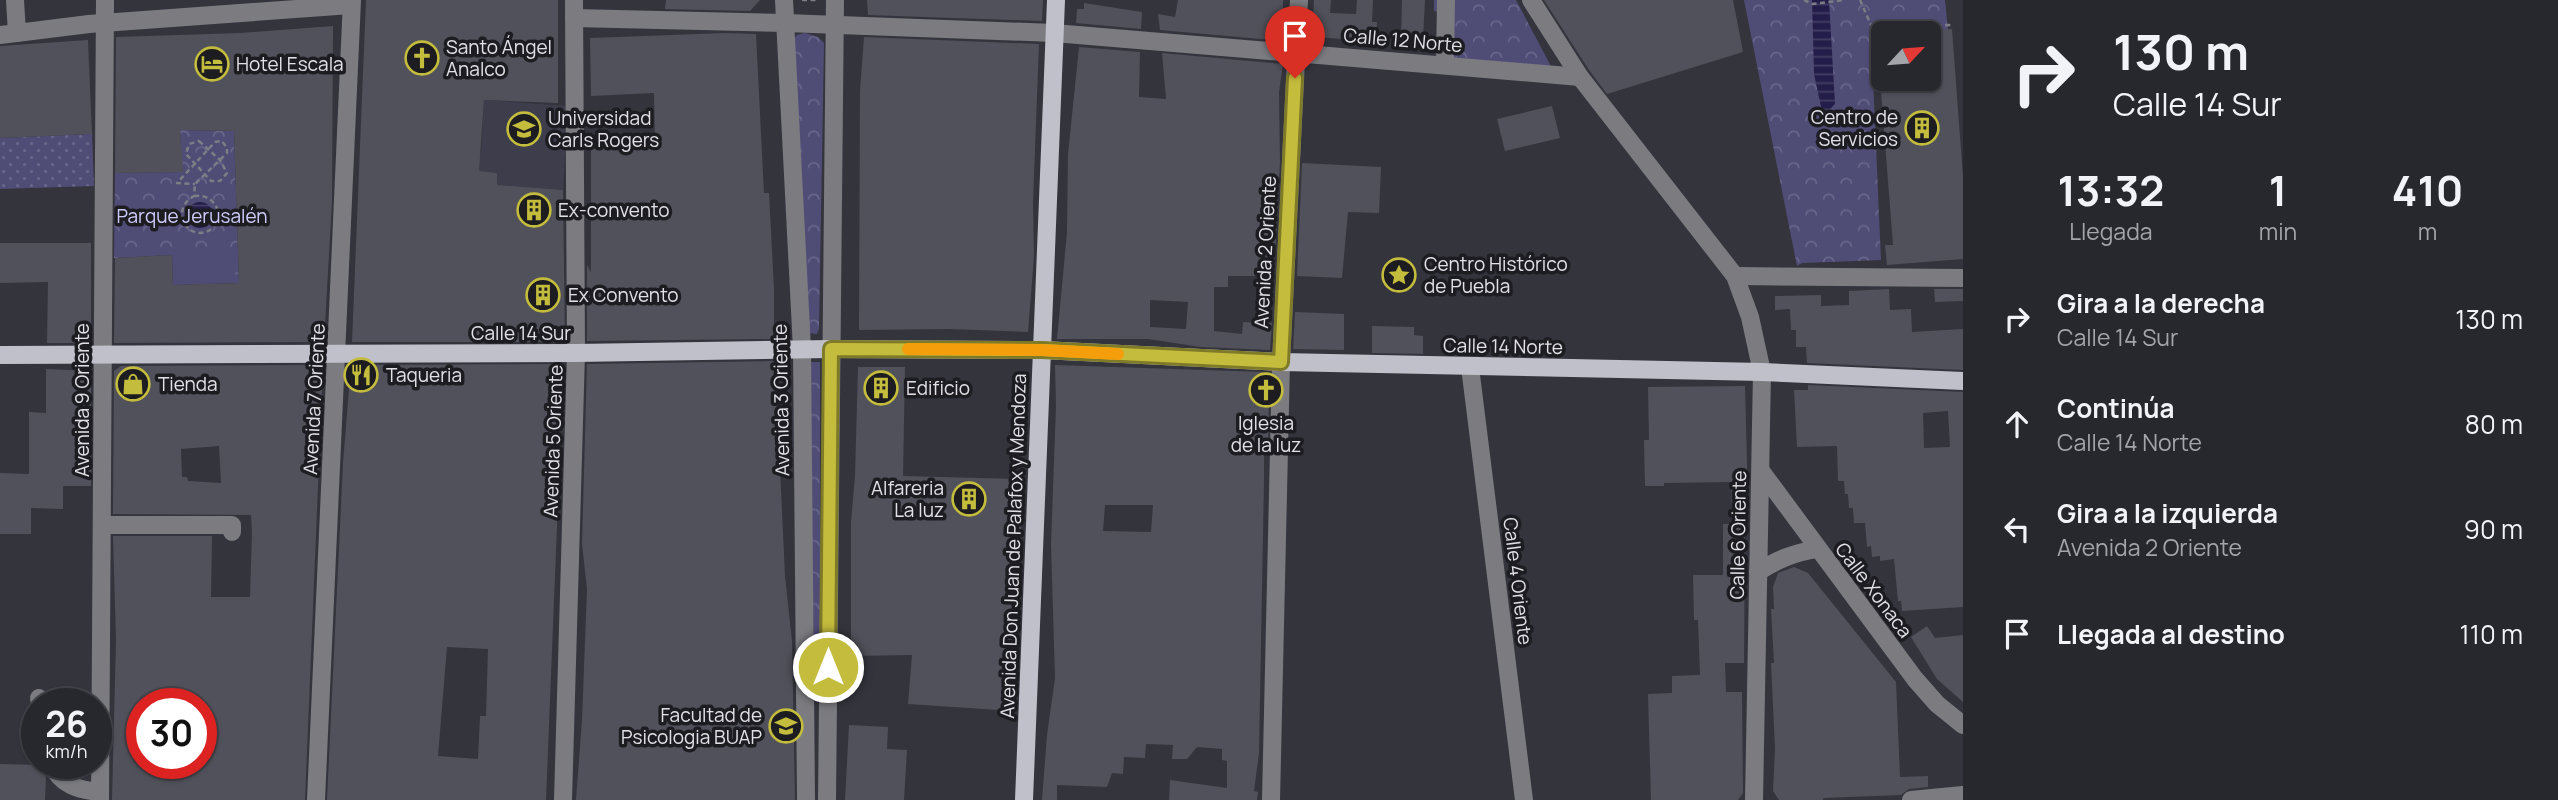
<!DOCTYPE html>
<html lang="es">
<head>
<meta charset="utf-8">
<style>
  :root { --surface:#27272e; --page:#33333a; --text:#f1f3f6; --muted:#a4a5aa; --line:#43444a }
  body { margin:0; font-family:Manrope,sans-serif; background:var(--page); color:var(--text); height:100vh; display:flex; flex-direction:column; font-size:26px; white-space:nowrap }
  * { box-sizing:border-box; margin:0 }
  p { font-size:23px; color:var(--muted) }
  .icon { flex:none; width:38px; height:38px; fill:none; stroke:currentColor; stroke-width:2; stroke-linecap:round; stroke-linejoin:round }
  .map { position:relative; flex:1; overflow:hidden }
  .panel { display:flex; flex-direction:column; background:var(--surface); width:595px }
  .panel>* { flex:none }
  .banner { background:#27272e; color:var(--text); overflow:hidden }
  .needle { width:46px; rotate:64deg }
  .controls { position:absolute; left:1871px; top:21px; display:grid; gap:14px }
  .controls a { display:grid; place-items:center; width:70px; height:70px; border-radius:10px; background:var(--surface); box-shadow:0 2px 5px #0004,0 0 0 2px var(--line); font-size:35px }
  .speed { position:absolute; left:21px; top:688px; display:flex; gap:14px; font-size:35px; font-weight:700; text-align:center }
  .speed>* { display:grid; place-content:center; width:91px; height:91px; border-radius:50%; background:var(--surface); box-shadow:0 2px 5px #0004,0 0 0 2px var(--line); line-height:1 }
  .speed small { font-size:18px; font-weight:400 }
  .speed .limit { border:10px solid #d22; background:#fff; color:#111 }
  .pin { position:absolute; display:grid; place-items:center; width:60px; height:60px; color:#fff; margin:-72px -30px; border-radius:50% 50% 50% 0; rotate:-45deg; box-shadow:0 0 7px #0007 }
  .pin .icon { rotate:45deg }
  .me { position:absolute; width:77px; margin:-38px; rotate:0deg; stroke-linejoin:round; filter:drop-shadow(0 0 5px #0008) }
  .turn { display:flex; align-items:center; gap:24px; height:147px; padding:0 35px; font-size:32px }
  .turn .icon { width:91px; height:91px; stroke-width:2.5 }
  .turn b { display:block; font-size:49px; line-height:60px }
  .eta { display:flex; justify-content:space-evenly; align-items:center; height:119px; text-align:center }
  .eta b { font-size:42px; font-weight:700; line-height:49px }
  ul { padding:0; list-style:none }
  li { display:flex; align-items:center; gap:21px; height:105px; padding:0 35px }
  li div { flex:1 }
  li b { display:block; font-size:26px }
  li em { font-style:normal }
  main { display:flex; flex:1; min-height:0 }
  .map>svg:first-child { display:block }
  .built { fill:#3d3d4c }
  .grass { fill:url(#grass-dots) }
  .park { fill:url(#park-crowns) }
  .pitch { fill:#4f4d76 }
  .water { fill:url(#water-rules) }
  .building { fill:#51515b; fill-rule:evenodd }
  .lines { fill:none; stroke-linecap:round; stroke-linejoin:round }
  .path { stroke:#7d7d85; stroke-width:2.5; stroke-dasharray:5 3.5; stroke-linecap:butt }
  .minor { stroke:#7b7b80; stroke-width:18 }
  .major { stroke:#c0c0ca; stroke-width:18 }
  .route-casing { stroke:#7f7a28; stroke-width:18 }
  .route { stroke:#c4bc3d; stroke-width:12 }
  .slow { stroke:#f59e0b; stroke-width:12 }
  .labels { text-anchor:middle; dominant-baseline:central; stroke-width:7; stroke-linejoin:round; paint-order:stroke }
  .street-label { font-size:19px; fill:#e0e0e6; stroke:#1c1c21 }
  .poi-label { font-size:19px; fill:#e0e0e6; stroke:#1c1c21; text-anchor:start }
  .park-label { font-size:19px; fill:#cdccfc; stroke:#1c1c21 }
</style>
</head>
<body>
<main>
<div class="map">
<svg width="1963" height="800" viewBox="0 0 1963 800">
  <defs>
    <pattern id="grass-dots" width="8" height="8" patternUnits="userSpaceOnUse" patternTransform="scale(1.75)"><rect width="8" height="8" fill="#4f4d76"/><path d="M2 2h.1M6 6h.1" fill="none" stroke="#68668a" stroke-width="1.8" stroke-linecap="round"/></pattern>
    <pattern id="park-crowns" width="20" height="18" patternUnits="userSpaceOnUse" patternTransform="scale(1.75)"><rect width="20" height="18" fill="#4f4d76"/><path d="M2 6a3 3 0 1 1 6 0M12 15a3 3 0 1 1 6 0" fill="none" stroke="#68668a"/></pattern>
    <pattern id="water-rules" width="6" height="5" patternUnits="userSpaceOnUse" patternTransform="scale(1.75)"><rect width="6" height="5" fill="#231d4a"/><path d="M0 2.5h6" fill="none" stroke="#433e64"/></pattern>
  </defs>
  <rect width="100%" height="100%" fill="#34343d"/>
  <polygon class="built" points="484,100 568,106 563,190 497,185 497,173 455,170 481,153"/>
  <polygon class="grass" points="92,134 94,186 0,189 0,138"/>
  <g class="park">
    <polygon points="1434,0 1516,0 1553,70 1436,64 1438,12 1434,11"/>
    <polygon points="1744,0 1945,0 1948,30 1871,33 1881,260 1802,263 1797,266"/>
    <polygon points="805,33 818,37 824,43 819,329 817,334 809,333 791,42 797,35"/>
    <polygon points="180,130 234,131 239,283 173,285 172,255 114,258 115,173 182,172"/>
    <polygon points="809,362 820,362 820,663 814,664"/>
  </g>
  <polygon class="pitch" points="234,247 235,282 175,283 174,249"/>
  <g class="water">
    <polygon points="1812,0 1829,0 1835,104 1823,116 1814,74"/>
    <circle cx="200" cy="215" r="13"/>
  </g>
  <g class="building">
    <polygon points="366,0 558,0 558,103 484,100 479,171 497,173 497,185 563,190 565,342 352,342"/>
    <polygon points="666,0 760,0 750,11 665,9"/>
    <polygon points="867,0 1043,0 1042,21 868,15"/>
    <polygon points="1178,0 1283,0 1283,41 1160,30 1158,14 1175,17"/>
    <polygon points="1314,0 1331,0 1330,13 1356,14 1357,0 1373,0 1372,22 1377,22 1376,41 1312,37"/>
    <polygon points="1402,0 1425,0 1423,39 1401,38"/>
    <polygon points="1544,0 1733,0 1743,52 1607,94 1589,70"/>
    <polygon points="1084,3 1142,12 1141,29 1076,23 1077,9 1084,9"/>
    <polygon points="333,26 332,202 324,342 114,343 115,258 172,255 173,285 239,283 234,131 180,130 183,172 115,173 116,37 240,33"/>
    <polygon points="1952,29 1963,177 1963,259 1887,265 1885,245 1893,245 1880,79 1928,79 1928,31"/>
    <polygon points="725,33 756,34 764,193 769,193 774,289 774,339 587,341 587,265 591,272 591,149 655,148 654,93 591,96 590,38"/>
    <polygon points="864,37 1039,44 1033,202 1034,256 1028,332 949,329 859,330 860,91"/>
    <polygon points="88,40 92,134 0,138 0,46"/>
    <path d="M 1079,47 L 1140,52 L 1139,97 L 1166,99 L 1162,53 L 1283,64 L 1279,92 L 1280,162 L 1274,276 L 1228,276 L 1228,287 L 1214,287 L 1214,331 L 1242,334 L 1243,322 L 1272,323 L 1270,350 L 1201,347 L 1148,339 L 1057,339 L 1067,232 L 1068,154 ZM 1150,300 L 1188,302 L 1186,329 L 1150,327 Z"/>
    <polygon points="1552,106 1560,138 1505,151 1497,119"/>
    <polygon points="1302,163 1381,167 1379,213 1348,212 1342,278 1297,276"/>
    <polygon points="0,243 91,243 91,343 47,343 48,282 0,283"/>
    <polygon points="1889,289 1890,310 1911,309 1912,332 1963,329 1963,370 1807,363 1806,347 1796,347 1796,330 1791,330 1790,309 1775,310 1775,296 1821,295 1821,306 1849,305 1849,291"/>
    <polygon points="1934,289 1963,289 1963,301 1935,302"/>
    <polygon points="1295,312 1344,314 1344,350 1293,349"/>
    <polygon points="1372,326 1414,327 1414,335 1423,336 1423,354 1372,353"/>
    <polygon points="775,361 785,576 792,641 795,800 576,800 582,720 587,589 582,544 587,364"/>
    <path d="M 559,364 L 557,526 L 546,800 L 327,800 L 343,463 L 351,365 ZM 447,647 L 488,649 L 486,716 L 480,716 L 478,759 L 438,756 Z"/>
    <path d="M 323,365 L 305,800 L 112,800 L 116,640 L 113,536 L 212,536 L 211,597 L 250,597 L 252,532 L 251,515 L 113,514 L 114,371 L 121,366 ZM 219,446 L 221,483 L 188,481 L 187,477 L 182,477 L 181,449 ZM 142,704 L 201,704 L 201,763 L 142,763 Z"/>
    <path d="M 1055,365 L 1263,372 L 1262,383 L 1269,393 L 1268,454 L 1264,454 L 1264,480 L 1259,753 L 1254,791 L 1258,792 L 1257,800 L 1169,800 L 1170,780 L 1227,788 L 1227,761 L 1222,760 L 1222,749 L 1197,747 L 1187,759 L 1172,759 L 1173,745 L 1146,744 L 1145,758 L 1124,757 L 1123,774 L 1112,773 L 1107,787 L 1057,785 L 1057,800 L 1042,800 L 1047,735 L 1055,678 L 1051,544 L 1056,406 ZM 1105,505 L 1153,505 L 1151,532 L 1103,531 Z"/>
    <polygon points="858,367 905,367 903,476 1023,479 1014,711 908,704 912,655 851,656 851,522 855,476"/>
    <polygon points="46,369 91,371 91,486 63,486 63,509 31,508 31,534 0,534 0,473 29,474 29,412 46,413"/>
    <path d="M 1808,385 L 1963,392 L 1963,607 L 1902,611 L 1901,601 L 1898,601 L 1894,559 L 1880,561 L 1880,556 L 1872,557 L 1871,546 L 1867,547 L 1865,523 L 1854,523 L 1853,508 L 1849,508 L 1848,494 L 1845,494 L 1844,481 L 1838,481 L 1837,446 L 1797,447 L 1794,390 L 1808,390 ZM 1948,411 L 1950,447 L 1924,448 L 1923,413 Z"/>
    <polygon points="1745,386 1748,501 1747,530 1745,530 1744,663 1725,663 1726,692 1742,692 1743,793 1738,800 1651,800 1648,694 1672,693 1672,676 1700,675 1698,620 1694,620 1693,575 1723,575 1723,524 1732,524 1731,482 1664,483 1664,486 1645,486 1644,440 1649,440 1648,387"/>
    <polygon points="1794,567 1808,573 1896,682 1900,777 1928,776 1928,787 1909,789 1901,795 1823,798 1823,800 1779,800 1773,791 1775,749 1771,663 1774,663 1771,609 1774,609 1773,587 1778,573"/>
    <polygon points="1927,626 1935,638 1963,635 1963,702 1937,679 1911,637"/>
    <polygon points="849,725 888,727 887,749 907,750 904,800 845,800"/>
    <polygon points="0,764 40,765 46,777 45,800 0,800"/>
  </g>
  <g class="lines">
    <g class="path">
      <polyline points="802,0 819,0"/>
      <polyline points="1804,0 1812,4 1845,0"/>
      <polyline points="1860,0 1871,25 1886,28 1952,25"/>
      <polygon points="199,141 220,160 227,173 220,181 211,181 186,154 189,144"/>
      <path d="M 194,196 C 206,195 213,199 218,210 L 214,227 C 191,247 167,211 194,196 L 195,184 L 227,153 L 227,148 L 222,141 L 215,142 L 177,183 L 195,184"/>
      <polyline points="122,215 181,213"/>
    </g>
    <g class="minor">
      <polyline points="15,0 17,33"/>
      <polyline points="784,0 802,349 806,800"/>
      <polyline points="1531,0 1580,77 1735,276 1750,317 1762,372 1754,800"/>
      <polyline points="574,18 786,23 1054,33 1580,77"/>
      <polyline points="0,35 89,24 351,5"/>
      <polyline points="1445,65 1446,0"/>
      <polyline points="1735,276 1963,278"/>
      <polyline points="1470,367 1524,800"/>
      <polyline points="1761,471 1915,679 1937,704 1963,725"/>
      <polyline points="102,525 232,525 232,532"/>
      <path d="M 1758,572 C 1778,559 1794,553 1817,549"/>
      <polyline points="39,698 40,704"/>
      <path d="M 51,763 C 60,785 78,790 100,792"/>
      <polyline points="100,800 105,0"/>
      <polyline points="316,800 352,0"/>
      <polyline points="563,800 576,353 574,0"/>
      <polyline points="827,800 835,0"/>
      <polyline points="1271,800 1281,362 1299,0"/>
      <polyline points="1911,800 1963,795"/>
    </g>
    <g class="major">
      <polyline points="0,355 576,353 831,349 1042,350 1281,362 1762,372 1963,381"/>
      <polyline points="1024,800 1056,0"/>
    </g>
  </g>
  <g class="lines">
    <defs>
      <polyline id="route" points="828,667 831,349 1042,350 1281,362 1295,78"/>
    </defs>
    <use href="#route" class="route-casing"/>
    <use href="#route" class="route"/>
    <polyline class="slow" points="908,349 1042,350 1118,354"/>
  </g>
  <defs>
    <symbol id="church-ring" viewBox="-11 -11 22 22"><circle r="9.5" fill="#1c1c21" stroke="#c4bc3d" stroke-width="1.5"/><path d="M-1.2-6h2.4v3.5h3.3v2.4h-3.3V6h-2.4V-.1h-3.3v-2.4h3.3Z" fill="#c4bc3d"/></symbol>
    <symbol id="hotel-ring" viewBox="-11 -11 22 22"><circle r="9.5" fill="#1c1c21" stroke="#c4bc3d" stroke-width="1.5"/><path d="M-6-4.5h1.5V1H6V5H4.5V3h-9V5H-6ZM-4 0a1.8 1.8 0 1 1 3.6 0ZM.5 0V-2.5h3Q6-2.5 6 0Z" fill="#c4bc3d"/></symbol>
    <symbol id="building-ring" viewBox="-11 -11 22 22"><circle r="9.5" fill="#1c1c21" stroke="#c4bc3d" stroke-width="1.5"/><path d="M-4-6H4V6H1V3H-1V6H-4ZM-2.5-4.3h1.7v1.8h-1.7ZM.8-4.3h1.7v1.8H.8ZM-2.5-1h1.7V.8h-1.7ZM.8-1h1.7V.8H.8Z" fill="#c4bc3d"/></symbol>
    <symbol id="university-ring" viewBox="-11 -11 22 22"><circle r="9.5" fill="#1c1c21" stroke="#c4bc3d" stroke-width="1.5"/><path d="M0-5L7-2L0 1L-7-2ZM-4 1L0 2.5L4 1V4Q0 6-4 4Z" fill="#c4bc3d"/></symbol>
    <symbol id="sight-ring" viewBox="-11 -11 22 22"><circle r="9.5" fill="#1c1c21" stroke="#c4bc3d" stroke-width="1.5"/><path d="M0-6L1.8-2.2L6-1.7L2.9 1.2L3.7 5.4L0 3.3L-3.7 5.4L-2.9 1.2L-6-1.7L-1.8-2.2Z" fill="#c4bc3d"/></symbol>
    <symbol id="restaurant-ring" viewBox="-11 -11 22 22"><circle r="9.5" fill="#1c1c21" stroke="#c4bc3d" stroke-width="1.5"/><path d="M-5-6h1v4h1v-4h1v4h1v-4h1v5L-1.5 .5V6h-2V.5L-5-1ZM5-6V6H3V1.5H1.5Q1.5-4 5-6Z" fill="#c4bc3d"/></symbol>
    <symbol id="shop-ring" viewBox="-11 -11 22 22"><circle r="9.5" fill="#1c1c21" stroke="#c4bc3d" stroke-width="1.5"/><path d="M-5-2.5h2.3a2.7 3.5 0 0 1 5.4 0H5L5.5 6h-11ZM-1.5-2.5h3a1.5 2.3 0 0 0-3 0Z" fill="#c4bc3d"/></symbol>
  </defs>
  <g fill-rule="evenodd">
    <use href="#church-ring" x="403" y="39" width="38" height="38"/>
    <use href="#hotel-ring" x="193" y="45" width="38" height="38"/>
    <use href="#building-ring" x="1903" y="109" width="38" height="38"/>
    <use href="#university-ring" x="505" y="110" width="38" height="38"/>
    <use href="#building-ring" x="515" y="191" width="38" height="38"/>
    <use href="#sight-ring" x="1380" y="256" width="38" height="38"/>
    <use href="#building-ring" x="524" y="276" width="38" height="38"/>
    <use href="#restaurant-ring" x="342" y="356" width="38" height="38"/>
    <use href="#shop-ring" x="114" y="365" width="38" height="38"/>
    <use href="#building-ring" x="862" y="369" width="38" height="38"/>
    <use href="#church-ring" x="1247" y="371" width="38" height="38"/>
    <use href="#building-ring" x="950" y="480" width="38" height="38"/>
    <use href="#university-ring" x="767" y="707" width="38" height="38"/>
  </g>
  <g class="labels">
    <g class="street-label">
      <text transform="translate(1403 40) rotate(5)">Calle 12 Norte</text>
      <text transform="translate(1265 252) rotate(-87)">Avenida 2 Oriente</text>
      <text x="521" y="333">Calle 14 Sur</text>
      <text transform="translate(1503 346) rotate(1)">Calle 14 Norte</text>
      <text transform="translate(314 399) rotate(-87)">Avenida 7 Oriente</text>
      <text transform="translate(82 400) rotate(-90)">Avenida 9 Oriente</text>
      <text transform="translate(781 400) rotate(-91)">Avenida 3 Oriente</text>
      <text transform="translate(553 441) rotate(-88)">Avenida 5 Oriente</text>
      <text transform="translate(1738 535) rotate(-89)">Calle 6 Oriente</text>
      <text transform="translate(1013 546) rotate(-88)">Avenida Don Juan de Palafox y Mendoza</text>
      <text transform="translate(1518 581) rotate(83)">Calle 4 Oriente</text>
      <text transform="translate(1874 590) rotate(53)">Calle Xonaca</text>
    </g>
    <g class="poi-label">
      <text x="446" y="47">Santo Ángel<tspan x="446" dy="22">Analco</tspan></text>
      <text x="236" y="64">Hotel Escala</text>
      <text x="1898" y="117" text-anchor="end">Centro de<tspan x="1898" dy="22">Servicios</tspan></text>
      <text x="548" y="118">Universidad<tspan x="548" dy="22">Carls Rogers</tspan></text>
      <text x="558" y="210">Ex-convento</text>
      <text x="1424" y="264">Centro Histórico<tspan x="1424" dy="22">de Puebla</tspan></text>
      <text x="568" y="295">Ex Convento</text>
      <text x="386" y="375">Taqueria</text>
      <text x="158" y="384">Tienda</text>
      <text x="906" y="388">Edificio</text>
      <text x="1266" y="423" text-anchor="middle">Iglesia<tspan x="1266" dy="22">de la luz</tspan></text>
      <text x="944" y="488" text-anchor="end">Alfareria<tspan x="944" dy="22">La luz</tspan></text>
      <text x="762" y="715" text-anchor="end">Facultad de<tspan x="762" dy="22">Psicologia BUAP</tspan></text>
    </g>
    <g class="park-label">
      <text x="192" y="216">Parque Jerusalén</text>
    </g>
  </g>
</svg>
<div class="controls">
<a><svg class="needle" viewBox="-14 -14 28 28"><path d="M0-13l5 13h-10z" fill="#e53935"/><path d="M0 13l5-13h-10z" fill="#a4a5aa"/></svg></a>
</div>
<div class="speed"><div>26<small>km/h</small></div><div class="limit">30</div></div>
<div class="pin" style="left:1295px;top:78px;background:#d93025"><svg class="icon" aria-label="arrive" viewBox="0 0 24 24"><path d="M6 21V4h12l-3 4 3 4H6"/></svg></div>
<svg class="me" style="left:828px;top:667px" viewBox="-20 -20 40 40"><circle r="17" fill="#c4bc3d" stroke="#fff" stroke-width="3"/><path d="M0-11L8 9 0 5-8 9z" fill="#fff"/></svg>
</div>
<section class="panel">
<div class="banner">
<div class="turn"><svg class="icon" aria-label="right" viewBox="0 0 24 24"><path d="M7 20v-9h11M14 6l5 5-5 5"/></svg><div><b>130 m</b>Calle 14 Sur</div></div>
</div>
<div class="eta">
<div><b>13:32</b><p>Llegada</p></div>
<div><b>1</b><p>min</p></div>
<div><b>410</b><p>m</p></div>
</div>
<ul>
<li><svg class="icon" aria-label="right" viewBox="0 0 24 24"><path d="M7 20v-9h11M14 6l5 5-5 5"/></svg><div><b>Gira a la derecha</b><p>Calle 14 Sur</p></div><em>130 m</em></li>
<li><svg class="icon" aria-label="ahead" viewBox="0 0 24 24"><path d="M12 20V5M6 11l6-6 6 6"/></svg><div><b>Continúa</b><p>Calle 14 Norte</p></div><em>80 m</em></li>
<li><svg class="icon" aria-label="left" viewBox="0 0 24 24"><path d="M17 20v-9H6M10 6l-5 5 5 5"/></svg><div><b>Gira a la izquierda</b><p>Avenida 2 Oriente</p></div><em>90 m</em></li>
<li><svg class="icon" aria-label="arrive" viewBox="0 0 24 24"><path d="M6 21V4h12l-3 4 3 4H6"/></svg><div><b>Llegada al destino</b></div><em>110 m</em></li>
</ul>
</section>
</main>
</body>
</html>
